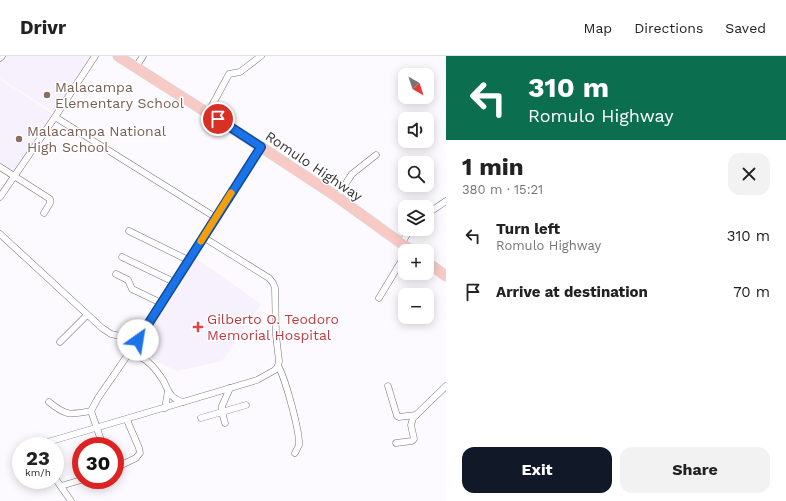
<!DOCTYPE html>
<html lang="en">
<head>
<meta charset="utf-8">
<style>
  :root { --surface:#fff; --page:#f2f2f2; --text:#222; --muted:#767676; --line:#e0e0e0; --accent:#111827 }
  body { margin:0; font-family:"Work Sans",sans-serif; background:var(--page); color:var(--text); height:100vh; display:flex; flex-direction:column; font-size:15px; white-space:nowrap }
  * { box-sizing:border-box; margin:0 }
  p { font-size:13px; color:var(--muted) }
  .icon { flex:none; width:22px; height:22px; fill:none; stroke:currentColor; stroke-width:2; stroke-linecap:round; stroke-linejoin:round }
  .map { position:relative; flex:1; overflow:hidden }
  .drawer { display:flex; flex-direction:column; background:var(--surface); width:340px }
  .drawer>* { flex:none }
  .banner { background:#0b6e4f; color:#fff; overflow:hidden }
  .needle { width:26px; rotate:141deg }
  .buttons { position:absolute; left:398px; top:12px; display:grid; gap:8px }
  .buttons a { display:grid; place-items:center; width:36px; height:36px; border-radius:8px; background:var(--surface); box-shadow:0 2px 10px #0003; font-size:20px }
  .speed { position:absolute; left:12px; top:381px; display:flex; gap:8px; font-size:20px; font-weight:700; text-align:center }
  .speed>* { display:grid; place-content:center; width:52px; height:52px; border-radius:50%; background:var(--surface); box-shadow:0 2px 10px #0003; line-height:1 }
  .speed small { font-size:10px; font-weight:400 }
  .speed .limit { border:6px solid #d22; background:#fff; color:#111 }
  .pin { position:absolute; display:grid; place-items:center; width:34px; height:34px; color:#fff; margin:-17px; border:2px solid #fff; border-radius:50%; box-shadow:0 1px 4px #0007 }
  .me { position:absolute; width:44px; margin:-22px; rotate:32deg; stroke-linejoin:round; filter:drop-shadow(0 0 3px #0008) }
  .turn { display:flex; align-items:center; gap:14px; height:84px; padding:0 16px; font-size:18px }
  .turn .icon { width:52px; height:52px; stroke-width:2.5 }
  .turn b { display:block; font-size:28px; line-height:34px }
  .round { display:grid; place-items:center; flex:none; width:42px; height:42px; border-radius:12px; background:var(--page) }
  .summary { display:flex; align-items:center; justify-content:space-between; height:68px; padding:0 16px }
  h1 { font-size:24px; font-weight:700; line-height:30px }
  .cta { display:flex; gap:8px; margin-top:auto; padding:8px 16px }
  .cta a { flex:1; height:46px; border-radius:12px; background:var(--accent); color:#fff; font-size:16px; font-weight:700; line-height:46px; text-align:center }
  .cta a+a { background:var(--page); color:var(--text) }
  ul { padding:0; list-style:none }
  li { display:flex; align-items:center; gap:12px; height:56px; padding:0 16px }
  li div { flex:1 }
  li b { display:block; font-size:15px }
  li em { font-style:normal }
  header { display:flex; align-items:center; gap:24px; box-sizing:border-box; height:56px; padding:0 20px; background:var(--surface); border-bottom:1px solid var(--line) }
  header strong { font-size:19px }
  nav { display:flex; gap:22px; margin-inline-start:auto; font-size:14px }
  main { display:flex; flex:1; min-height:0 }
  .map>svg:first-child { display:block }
  .built { fill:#f7f0fd }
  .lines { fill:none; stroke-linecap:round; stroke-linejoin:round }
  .minor-casing { stroke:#767479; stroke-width:7 }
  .trunk-casing { stroke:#d6d6d7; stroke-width:11 }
  .minor { stroke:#fff; stroke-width:6 }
  .trunk { stroke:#f8cac6; stroke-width:10 }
  .route-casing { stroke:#114b97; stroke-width:10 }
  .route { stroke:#1a73e8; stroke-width:7 }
  .slow { stroke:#f59e0b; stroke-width:7 }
  .education-dot { fill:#8d6e63; stroke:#fff; stroke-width:1.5 }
  .health-dot { fill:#e0444e; stroke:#fff; stroke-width:1.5 }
  .labels { text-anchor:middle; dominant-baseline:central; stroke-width:3; stroke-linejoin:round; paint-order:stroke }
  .education-label { font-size:14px; fill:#785e54; stroke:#fff; text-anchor:start }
  .street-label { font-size:14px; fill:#343335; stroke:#fff }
  .health-label { font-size:14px; fill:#be3a42; stroke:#fff; text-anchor:start }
</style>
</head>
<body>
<header>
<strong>Drivr</strong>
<nav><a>Map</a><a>Directions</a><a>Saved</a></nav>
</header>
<main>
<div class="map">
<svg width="446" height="445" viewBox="0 0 446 445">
  <rect width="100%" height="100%" fill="#fcfaff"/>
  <g class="built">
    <polygon points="4,0 92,0 55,57 0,22 0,5"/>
    <polygon points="0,23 54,59 15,117 0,108"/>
    <polygon points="194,201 261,248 222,305 177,315 135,294"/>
  </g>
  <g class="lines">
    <defs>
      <g id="minor">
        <polyline points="0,2 2,0"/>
        <polyline points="136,11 143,0"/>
        <polyline points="208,57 229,18 240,16 261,0"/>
        <polyline points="55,61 215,161"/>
        <polyline points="0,111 50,143 50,147 44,157"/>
        <polyline points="0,141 55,61 95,0"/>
        <polyline points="337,141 352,118 376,99"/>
        <polyline points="427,158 446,145"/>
        <polyline points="129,175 188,204"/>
        <polyline points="0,178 102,272 111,278 138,284"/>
        <polyline points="402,187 410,173"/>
        <polyline points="122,201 174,226"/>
        <polyline points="116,218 128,224 132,233 161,247"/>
        <polyline points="379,242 405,199"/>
        <polyline points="60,286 87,259"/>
        <path d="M 130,295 C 136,300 143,301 149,307 C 154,311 159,318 163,324 C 169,335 169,342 183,346"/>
        <path d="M 278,310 C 285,321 300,376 299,389 C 298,391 296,395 295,397"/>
        <polyline points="388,330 397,360 399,361 416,359"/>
        <polyline points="230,332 222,350 222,356 246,349"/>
        <path d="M 49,346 C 66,360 70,359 91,355 L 98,342 L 138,284 L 261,91"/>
        <polyline points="165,352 168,335"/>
        <polyline points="91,355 103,390"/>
        <polyline points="201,362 222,356 225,367"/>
        <polyline points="48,386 257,324 275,314 278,310 279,305 276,279 275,232 273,227 269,222 203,181"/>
        <polyline points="396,387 412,385 414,383 411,369 413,362 446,330"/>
        <polyline points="115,412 136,402 140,397 139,392 127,364"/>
        <polyline points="55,422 71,445"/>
        <polyline points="61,430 81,424"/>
      </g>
      <g id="trunk">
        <polyline points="118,0 261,91 337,141 412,195"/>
        <polyline points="427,206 446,220"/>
      </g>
    </defs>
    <use href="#minor" class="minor-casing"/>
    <use href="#trunk" class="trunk-casing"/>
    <use href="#minor" class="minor"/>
    <use href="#trunk" class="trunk"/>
  </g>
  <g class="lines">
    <defs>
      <polyline id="route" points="138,284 261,91 218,63"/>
    </defs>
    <use href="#route" class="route-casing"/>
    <use href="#route" class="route"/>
    <polyline class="slow" points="201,185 231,137"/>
  </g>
  <g class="education-dot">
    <circle cx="47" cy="39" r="4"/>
    <circle cx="19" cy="83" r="4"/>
  </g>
  <path class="health-dot" d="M196 265h4v4h4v4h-4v4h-4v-4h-4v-4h4z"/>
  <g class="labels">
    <g class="education-label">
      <text x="55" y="31">Malacampa<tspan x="55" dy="16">Elementary School</tspan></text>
      <text x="27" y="75">Malacampa National<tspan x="27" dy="16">High School</tspan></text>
    </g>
    <g class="street-label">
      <text transform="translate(314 110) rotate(34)">Romulo Highway</text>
    </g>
    <g class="health-label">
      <text x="207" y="263">Gilberto O. Teodoro<tspan x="207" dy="16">Memorial Hospital</tspan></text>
    </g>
  </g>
</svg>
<div class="buttons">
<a><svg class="needle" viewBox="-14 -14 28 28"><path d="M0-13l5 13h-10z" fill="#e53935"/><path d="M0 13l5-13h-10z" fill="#767676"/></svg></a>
<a><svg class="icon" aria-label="sound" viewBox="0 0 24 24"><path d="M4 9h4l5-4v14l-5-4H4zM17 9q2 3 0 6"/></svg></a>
<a><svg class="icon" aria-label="search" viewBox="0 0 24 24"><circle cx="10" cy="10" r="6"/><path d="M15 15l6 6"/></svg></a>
<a><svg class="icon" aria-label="layers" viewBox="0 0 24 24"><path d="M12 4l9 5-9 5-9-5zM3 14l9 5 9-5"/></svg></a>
<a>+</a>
<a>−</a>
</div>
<div class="speed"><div>23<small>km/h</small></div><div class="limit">30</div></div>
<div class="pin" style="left:218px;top:63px;background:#d93025"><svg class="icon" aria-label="arrive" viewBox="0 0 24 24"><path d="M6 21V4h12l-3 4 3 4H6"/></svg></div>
<svg class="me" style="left:138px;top:284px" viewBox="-20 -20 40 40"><circle r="19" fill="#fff"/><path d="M0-13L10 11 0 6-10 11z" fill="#1a73e8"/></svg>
</div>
<section class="drawer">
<div class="banner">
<div class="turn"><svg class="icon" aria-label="left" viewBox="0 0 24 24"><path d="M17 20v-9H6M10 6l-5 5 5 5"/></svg><div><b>310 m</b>Romulo Highway</div></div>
</div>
<div class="summary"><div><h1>1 min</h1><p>380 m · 15:21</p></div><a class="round"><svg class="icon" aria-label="close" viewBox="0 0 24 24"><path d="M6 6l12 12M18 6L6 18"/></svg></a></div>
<ul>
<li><svg class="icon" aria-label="left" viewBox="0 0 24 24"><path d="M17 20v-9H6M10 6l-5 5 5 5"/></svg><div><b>Turn left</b><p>Romulo Highway</p></div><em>310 m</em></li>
<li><svg class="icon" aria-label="arrive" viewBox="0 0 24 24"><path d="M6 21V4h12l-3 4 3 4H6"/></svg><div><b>Arrive at destination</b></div><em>70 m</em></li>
</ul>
<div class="cta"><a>Exit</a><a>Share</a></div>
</section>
</main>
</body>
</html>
